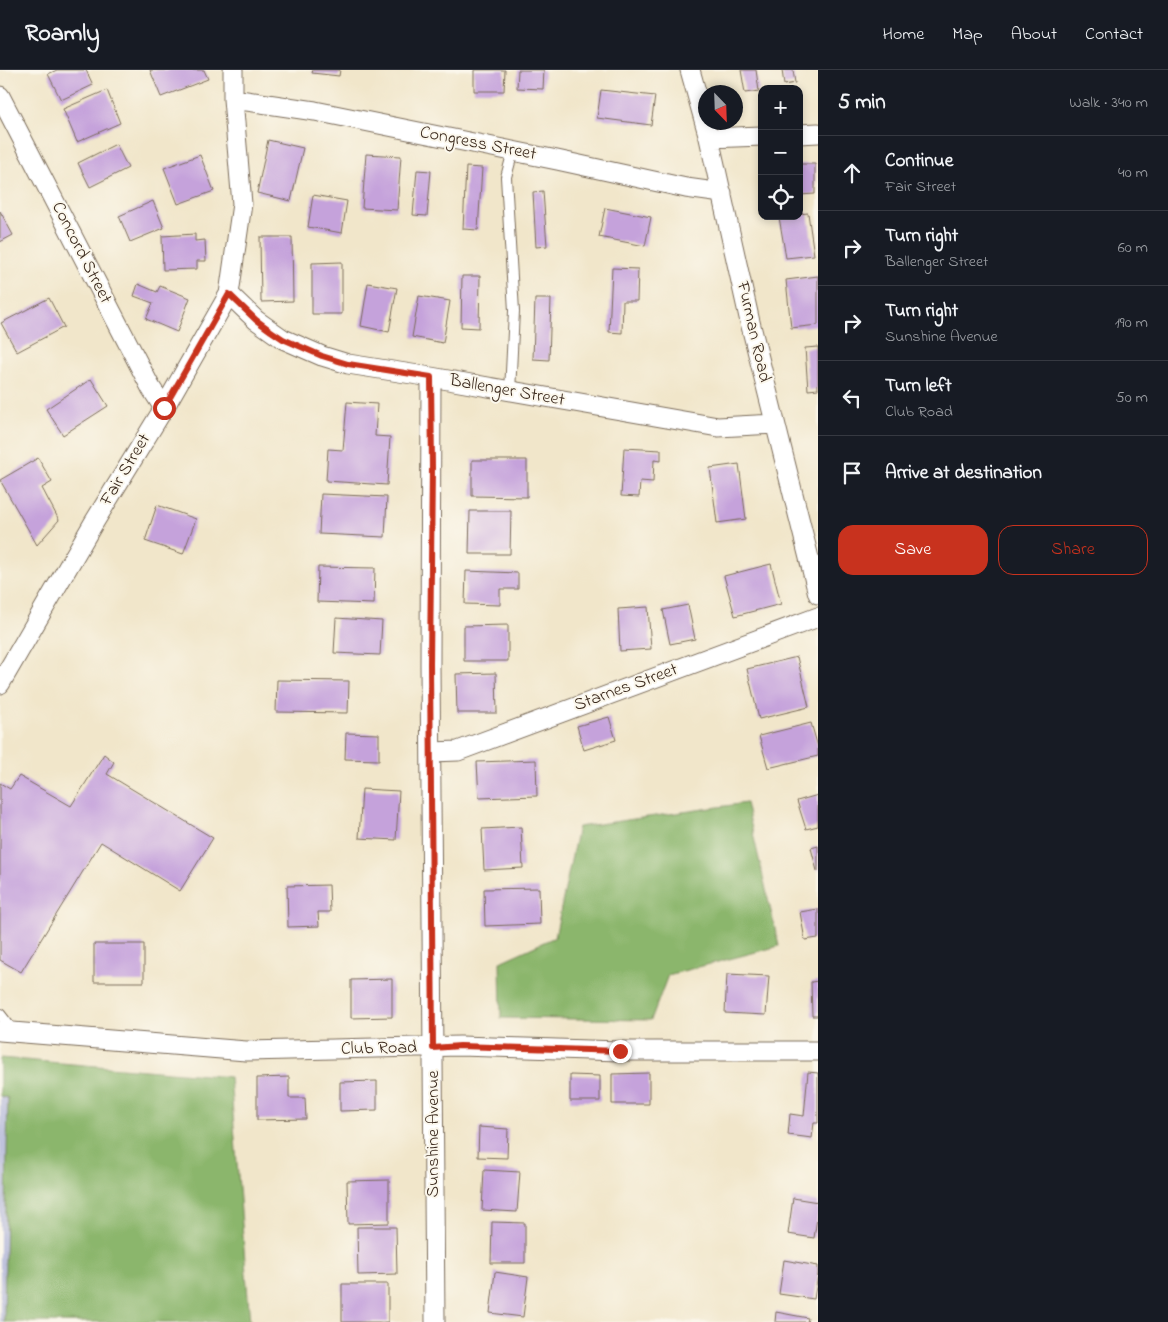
<!DOCTYPE html>
<meta charset="utf-8">
<style>
body{margin:0;font-family:"Indie Flower",sans-serif;background:#242831;color:#f1f3f6}
.controls{position:absolute;right:15px;top:15px;display:grid;overflow:hidden;border-radius:10px;box-shadow:0 2px 8px #0003}
.controls button{width:45px;height:45px;display:grid;place-items:center;padding:0;border:0;border-bottom:1px solid #363941;background:#171b24;color:#f1f3f6;font:25px sans-serif}
.compass{position:absolute;left:698px;top:15px;width:45px;height:45px;border-radius:50%;background:#171b24;box-shadow:0 2px 8px #0003;rotate:157deg}
.stop{position:absolute;width:15px;height:15px;margin:-11px;border:4px solid #c8321e;border-radius:50%;background:#fff}
.stop.end{background:#c8321e;border-color:#fff;box-shadow:0 1px 5px #0008}
.list{margin:0;padding:0;list-style:none}
h2{display:flex;justify-content:space-between;align-items:center;height:65px;margin:0;padding:0 20px;font-size:21px}
h2 small{font-size:16px;font-weight:400;color:#9ea1a6}
.list li{display:grid;grid-template-columns:32px 1fr auto;gap:15px;align-items:center;box-sizing:border-box;height:75px;padding:0 20px;border-top:1px solid #363941}
.list b{display:block;font-size:19px;white-space:nowrap}
.list p{margin:0;font-size:16px;white-space:nowrap;color:#9ea1a6}
.list em{font-size:16px;font-style:normal;color:#9ea1a6}
.actions{display:flex;gap:10px;padding:15px 20px}
.actions a{flex:1;padding:11px 0;border:1px solid #c8321e;border-radius:15px;text-align:center;font-size:18px;color:#c8321e}
.actions .main{background:#c8321e;color:#fff}
.icon{flex:none;width:28px;height:28px;fill:none;stroke:currentColor;stroke-width:2;stroke-linecap:round;stroke-linejoin:round}
.map{position:relative;flex:none;width:818px;height:1252px;overflow:hidden}
header{display:flex;align-items:center;gap:30px;box-sizing:border-box;height:70px;padding:0 25px;background:#171b24;border-bottom:1px solid #363941}
header strong{font-size:24px}
nav{display:flex;gap:28px;margin-inline-start:auto;font-size:18px}
main{display:flex}
aside{flex:1;background:#171b24}
.map>svg:first-child{display:block}
.industrial{fill:#bfc2dd}
.forest{fill:#8bb66c;stroke:#637045}
.building{fill:#c5a2db}
.lines{fill:none;stroke-linecap:round;stroke-linejoin:round}
.service-casing{stroke:#7b6c5a;stroke-width:12}
.minor-casing{stroke:#7b6c5a;stroke-width:21}
.service{stroke:#fff;stroke-width:10}
.minor{stroke:#fff;stroke-width:19}
.route{stroke:#c8321e;stroke-width:6}
.labels{text-anchor:middle;dominant-baseline:central;stroke-width:4;stroke-linejoin:round;paint-order:stroke}
.street-label{font-size:18px;fill:#3b2a1e;stroke:#fbf7ec}
</style>
<header>
<strong>Roamly</strong>
<nav><a>Home</a><a>Map</a><a>About</a><a>Contact</a></nav>
</header>
<main>
<div class="map">
<svg width="818" height="1252" viewBox="0 0 818 1252">
<rect width="100%" height="100%" fill="#fbf7ec"/>
<filter id="ink" filterUnits="userSpaceOnUse"><feTurbulence type="fractalNoise" baseFrequency=".02" numOctaves="2"/><feDisplacementMap in="SourceGraphic" scale="10" xChannelSelector="R" yChannelSelector="G"/><feConvolveMatrix kernelMatrix="1 2 1 2 8 2 1 2 1" color-interpolation-filters="sRGB"/></filter>
<filter id="wash" filterUnits="userSpaceOnUse"><feTurbulence type="fractalNoise" baseFrequency=".0096" numOctaves="4" result="noise"/><feDisplacementMap in="SourceGraphic" scale="20" xChannelSelector="R" yChannelSelector="G"/><feGaussianBlur stdDeviation="1.12" result="paint"/><feColorMatrix in="noise" values="0 0 0 0 0 0 0 0 0 0 0 0 0 0 0 0 0 1.4 0 .05"/><feComposite in="paint" operator="in"/></filter>
<g filter="url(#wash)">
<rect width="100%" height="100%" fill="#f1e6ca"/>
<path class="industrial" d="M0,1026L8,1028L4,1252H0Z"/>
<path class="forest" d="M746,733L779,876L668,905L651,950L501,948L500,892L555,867L578,757Z
M0,988L230,1007L250,1252H4L8,1028L0,1026Z"/>
<g id="blocks">
<path class="building" d="M57,0H86L93,15L61,30L48,4Z
M150,0H204L208,9L161,27Z
M313,0H340L339,6L312,3Z
M474,0H505L504,21H474Z
M518,0H544L543,19L517,18Z
M741,0H756L759,21L745,23Z
M782,0H793L795,13L784,15Z
M107,20L120,53L77,72L63,39Z
M601,20L655,26L651,55L597,48Z
M268,70L303,78L291,131L257,123Z
M116,74L128,98L90,117L78,93Z
M366,84L401,86L397,140L362,138Z
M200,85L214,121L178,134L164,98Z
M799,94H815V124L799,125Z
M466,97L482,98L478,160L463,159Z
M417,100L431,101L427,146L413,145Z
M543,121L547,176L536,177L533,122Z
M313,125L347,131L342,163L308,157Z
M153,131L164,158L130,172L119,146Z
M605,138L651,147L645,176L599,167Z
M0,141L13,165L0,172Z
M808,143L814,185L786,188L779,147L799,146V144Z
M195,164V171L205,170L206,191H197V199L163,200L162,166Z
M260,167H292L293,231L261,232Z
M342,192V244H312V193Z
M612,198L638,199L637,231H623L622,263L609,262Z
M462,206H480L479,258L461,257Z
M818,206V255L791,258L786,210Z
M368,213L397,218L389,262L361,256Z
M138,214L157,222L160,216L190,228L177,262L146,249L153,233L134,226Z
M419,226L450,231L443,273L412,267Z
M49,228L64,257L17,282L1,253Z
M535,229H551L549,290L533,289Z
M818,277V319L808,320L805,278Z
M91,309L108,336L63,365L46,339Z
M347,332L377,334L375,366L390,367L387,415L326,411L328,379L343,380Z
M624,378L661,380V391L654,390L653,412L640,411L639,427L621,426Z
M38,388L52,412L42,418L59,450L37,475L0,410Z
M472,390H527V427L472,426Z
M739,394L746,449L717,453L710,398Z
M321,424L387,427L385,467L319,464Z
M157,435L196,449L183,484L145,471Z
M470,441H511L510,484H469Z
M771,494L781,534L735,546L724,506Z
M318,497L375,498L374,534L317,532Z
M466,501L518,503V519H500V535L465,534Z
M688,535L695,569L670,574L663,540Z
M648,537L651,579L620,581L618,539Z
M336,548L382,551L380,585L334,583Z
M508,555V591H464V556Z
M797,587L809,637L759,649L747,599Z
M496,603L497,643H457L456,604Z
M277,610L349,611L348,643L276,642Z
M609,647L616,670L584,680L577,656Z
M811,653L818,677V686L768,698L759,666Z
M346,663L379,664V690L345,689Z
M104,684L114,692L107,704L213,768L180,821L101,772L21,902L0,890V713L10,719L19,706L71,736Z
M536,690L537,726L479,728L477,692Z
M362,719L399,721L396,770L359,768Z
M818,725V756L806,759L797,731Z
M521,757L523,798L484,800L482,759Z
M818,776V801H817L811,778Z
M329,815L330,842H318L319,856L288,857L287,816Z
M539,818L540,854L485,856L484,819Z
M818,839V868L805,870L800,842Z
M94,874H144V912H94Z
M727,904L769,906L766,945L725,943Z
M392,909V947L351,948V910Z
M818,911V946H812L811,912Z
M808,1002L818,1003V1053H814L812,1068L788,1065L790,1044L804,1046Z
M649,1003V1034H612V1004Z
M570,1005L600,1006V1031H570Z
M289,1007V1028H305L306,1049L257,1050V1008Z
M377,1011V1040L340,1041V1012Z
M479,1057L508,1059L507,1088L478,1087Z
M484,1100L520,1102L517,1142L482,1140Z
M389,1110V1153L348,1154L347,1111Z
M793,1128L818,1132V1142L814,1168L788,1164Z
M492,1152L525,1153V1193H491Z
M357,1157H396L397,1204L358,1205Z
M784,1190L818,1196V1204L814,1229L779,1224Z
M495,1202L528,1207L523,1247L490,1243Z
M342,1214H388V1252H342Z
M776,1242L808,1248L807,1252H775Z"/>
</g>
</g>
<g filter="url(#ink)">
<use href="#blocks" fill-opacity="0" stroke="#7b6c5a" stroke-width="1"/>
<g class="lines">
<g class="service-casing">
<path id="service" d="M510,322L514,241L506,107L513,81
M0,944L14,962"/>
</g>
<g class="minor-casing">
<path id="minor" d="M690,0L709,68L750,252L818,524
M0,26L151,318L164,338
M233,29L315,41L557,90L686,118L722,123
M799,64L818,63
M709,68L762,66
M229,224L256,250L283,269L322,286L348,294L431,307L718,357L775,354
M431,307L430,594L435,1252
M0,614L93,454L164,338L229,224L242,134L233,29V0
M432,682L458,681L818,547
M0,961L246,981L460,976L620,981H818"/>
</g>
<use href="#service" class="service"/>
<use href="#minor" class="minor"/>
</g>
</g>
<g class="lines" filter="url(#ink)">
<path class="route" d="M164,338L229,224L256,250L271,261L283,269L322,286L348,294L431,307L432,398L430,594L433,978L460,976L620,981"/>
</g>
<g class="labels">
<g class="street-label">
<text transform="translate(478 74) rotate(11)">Congress Street</text>
<text transform="translate(81 183) rotate(63)">Concord Street</text>
<text transform="translate(753 262) rotate(77)">Furman Road</text>
<text transform="translate(507 321) rotate(10)">Ballenger Street</text>
<text transform="translate(126 400) rotate(-59)">Fair Street</text>
<text transform="translate(626 618) rotate(-20)">Starnes Street</text>
<text transform="translate(379 979) rotate(-1)">Club Road</text>
<text transform="translate(434 1064) rotate(-90)">Sunshine Avenue</text>
</g>
</g>
</svg>
<div class="controls">
<button>+</button>
<button>−</button>
<button><svg class="icon" aria-label="locate" viewBox="0 0 24 24"><circle cx="12" cy="12" r="6"/><path d="M12 2v4M12 18v4M2 12h4M18 12h4"/></svg></button>
</div>
<svg class="compass" viewBox="-18 -18 36 36"><path d="M0-13l5 13h-10z" fill="#e53935"/><path d="M0 13l5-13h-10z" fill="#9ea1a6"/></svg>
<div class="stop" style="left:164px;top:338px"></div>
<div class="stop end" style="left:620px;top:981px"></div>
</div>
<aside>
<h2>5 min<small>Walk · 340 m</small></h2>
<ul class="list">
<li><svg class="icon" aria-label="ahead" viewBox="0 0 24 24"><path d="M12 20V5M6 11l6-6 6 6"/></svg><div><b>Continue</b><p>Fair Street</p></div><em>40 m</em></li>
<li><svg class="icon" aria-label="right" viewBox="0 0 24 24"><path d="M7 20v-9h11M14 6l5 5-5 5"/></svg><div><b>Turn right</b><p>Ballenger Street</p></div><em>60 m</em></li>
<li><svg class="icon" aria-label="right" viewBox="0 0 24 24"><path d="M7 20v-9h11M14 6l5 5-5 5"/></svg><div><b>Turn right</b><p>Sunshine Avenue</p></div><em>190 m</em></li>
<li><svg class="icon" aria-label="left" viewBox="0 0 24 24"><path d="M17 20v-9H6M10 6l-5 5 5 5"/></svg><div><b>Turn left</b><p>Club Road</p></div><em>50 m</em></li>
<li><svg class="icon" aria-label="arrive" viewBox="0 0 24 24"><path d="M6 21V4h12l-3 4 3 4H6"/></svg><div><b>Arrive at destination</b></div></li>
</ul>
<div class="actions"><a class="main">Save</a><a>Share</a></div>
</aside>
</main>
